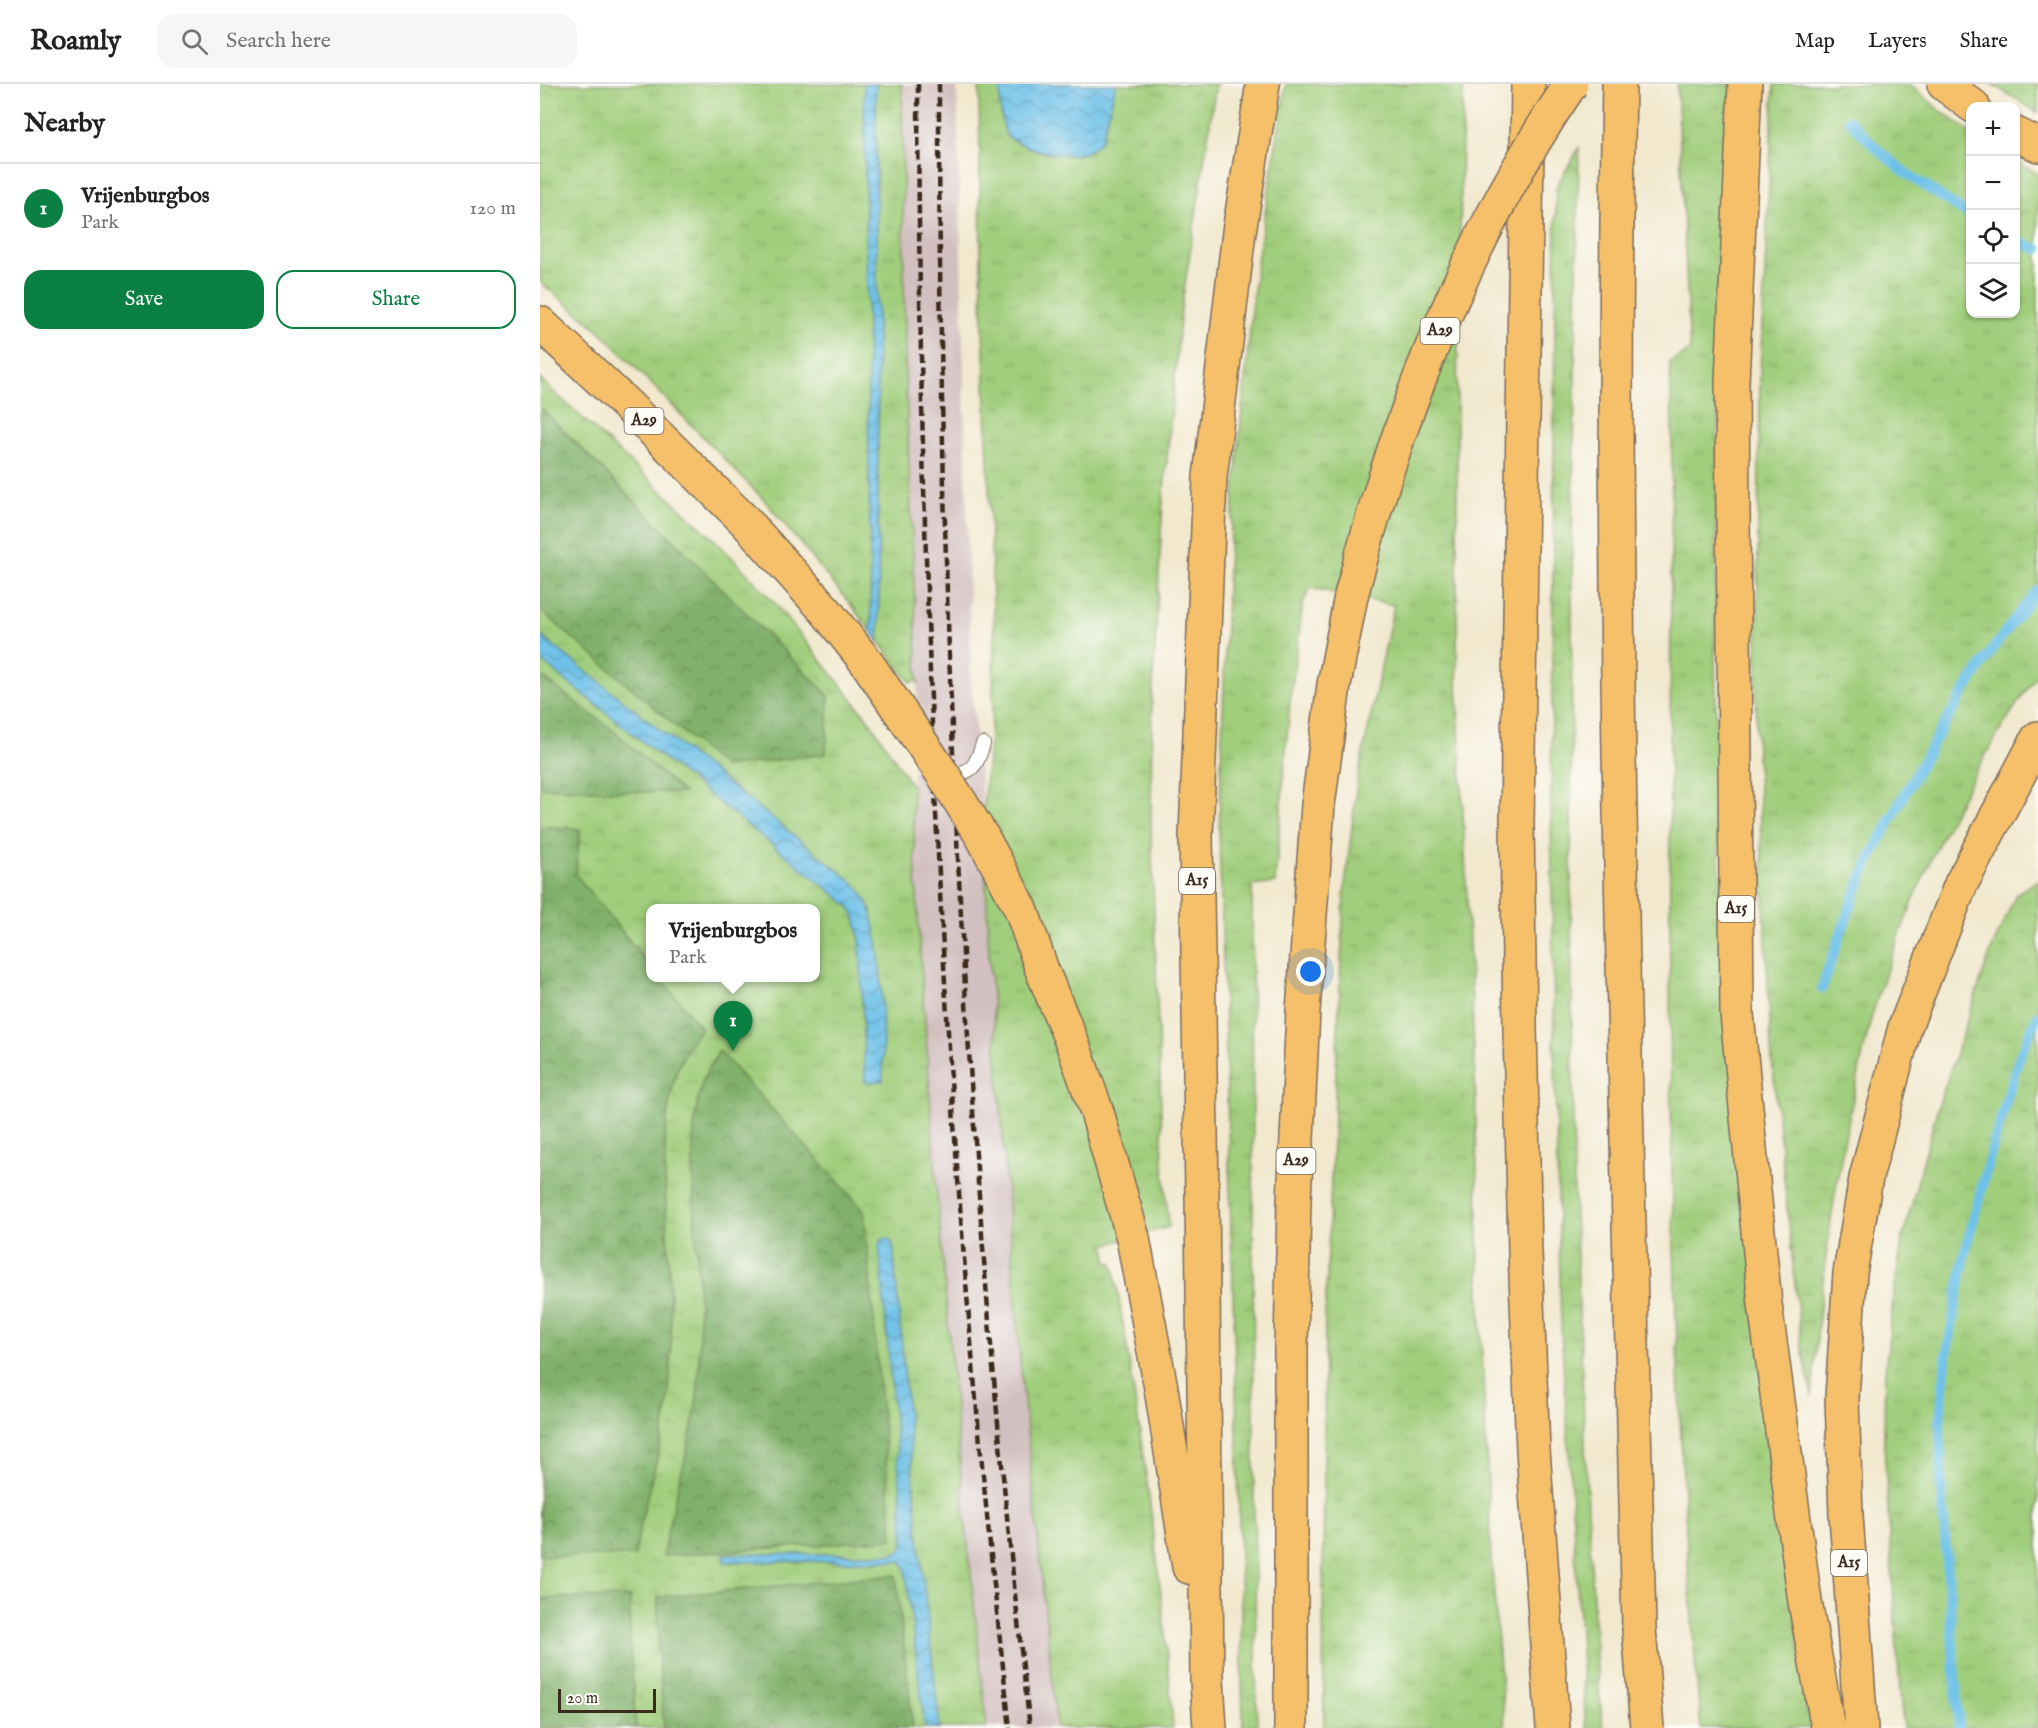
<!DOCTYPE html>
<meta charset="utf-8">
<style>
body{margin:0;font-family:"IM FELL English",serif;background:#f6f6f6;color:#222}
.controls{position:absolute;right:18px;top:18px;display:grid;overflow:hidden;border-radius:12px;box-shadow:0 2px 4px #0004}
.controls button{width:54px;height:54px;display:grid;place-items:center;padding:0;border:0;border-bottom:2px solid #e0e0e0;background:#fff;color:#222;font:30px sans-serif}
.scale{position:absolute;left:18px;bottom:15px;width:98px;box-sizing:border-box;padding-left:6px;border:3px solid #3b2a1e;border-top:0;font-size:16px;line-height:21px;white-space:nowrap;color:#3b2a1e;-webkit-text-stroke:4px #fdfcf7;paint-order:stroke}
.you{position:absolute;left:771px;top:888px;width:21px;height:21px;margin:-15px;border:4px solid #fff;border-radius:50%;background:#1a73e8;box-shadow:0 0 0 9px #1a73e833}
.badge{display:grid;place-items:center;width:39px;height:39px;border-radius:50%;background:#0b8043;color:#fff;font-size:20px;font-weight:700}
.pin{position:absolute;translate:-50% -50px;filter:drop-shadow(0 2px 3px #0008)}
.pin::after{content:'';position:absolute;top:32px;width:21px;height:18px;background:inherit;clip-path:polygon(0 0,100% 0,50% 100%)}
.popup{position:absolute;left:106px;top:820px;width:174px;height:78px;box-sizing:border-box;display:grid;place-content:center;border-radius:12px;background:#fff;filter:drop-shadow(0 2px 4px #0005);font-size:20px;white-space:nowrap;color:#767676}
.popup b{font-size:22px;color:#222}
.popup::after{content:'';position:absolute;left:50%;top:100%;margin-left:-12px;border:12px solid transparent;border-top-color:#fff}
.list{margin:0;padding:0;list-style:none}
h2{display:flex;justify-content:space-between;align-items:center;height:78px;margin:0;padding:0 24px;font-size:26px}
h2 small{font-size:20px;font-weight:400;color:#767676}
.list li{display:grid;grid-template-columns:39px 1fr auto;gap:18px;align-items:center;box-sizing:border-box;height:90px;padding:0 24px;border-top:2px solid #e0e0e0}
.list b{display:block;font-size:22px;white-space:nowrap}
.list p{margin:0;font-size:20px;white-space:nowrap;color:#767676}
.list em{font-size:20px;font-style:normal;color:#767676}
.actions{display:flex;gap:12px;padding:18px 24px}
.actions a{flex:1;padding:14px 0;border:2px solid #0b8043;border-radius:18px;text-align:center;font-size:21px;color:#0b8043}
.actions .main{background:#0b8043;color:#fff}
.icon{flex:none;width:33px;height:33px;fill:none;stroke:currentColor;stroke-width:2;stroke-linecap:round;stroke-linejoin:round}
.map{position:relative;flex:none;width:1498px;height:1644px;overflow:hidden}
header{display:flex;align-items:center;gap:36px;box-sizing:border-box;height:84px;padding:0 30px;background:#fff;border-bottom:2px solid #e0e0e0}
header strong{font-size:28px}
nav{display:flex;gap:33px;margin-inline-start:auto;font-size:21px}
.search{width:420px;height:54px;background:#f6f6f6;display:flex;align-items:center;gap:15px;box-sizing:border-box;padding:0 21px;border-radius:18px;color:#767676;font-size:22px}
main{display:flex}
aside{flex:1;background:#fff}
.map>svg:first-child{display:block}
.railway{fill:#d2bfc0}
.grass{fill:url(#grass-tufts);stroke:#6e7c4c;stroke-width:1.5;fill-rule:evenodd}
.forest{fill:url(#forest-crowns);stroke:#5e6e44;stroke-width:1.5}
.water{fill:url(#water-waves);stroke:#547684;stroke-width:1.5}
.lines{fill:none;stroke-linecap:round;stroke-linejoin:round}
.stream{stroke:#6dc1e9;stroke-width:10}
.lane-casing{stroke:#7b6c5c;stroke-width:16}
.highway-casing{stroke:#7b6c5c;stroke-width:36}
.lane{stroke:#fff;stroke-width:14}
.highway{stroke:#f6c06b;stroke-width:33}
.rail{stroke:#3b2a1e;stroke-width:4.5;stroke-dasharray:9 4.5;stroke-linecap:butt}
.highway-bridge-casing{stroke:#7b6c5c;stroke-width:36;stroke-linecap:butt}
.highway-bridge{stroke:#f6c06b;stroke-width:33}
.labels{text-anchor:middle;dominant-baseline:central;stroke-width:4.5;stroke-linejoin:round;paint-order:stroke}
.shield{fill:#fdfcf7;stroke:#75695f;stroke-width:1.5}
.shield-label{font-size:16px;font-weight:bold;fill:#3b2a1e}
</style>
<header>
<strong>Roamly</strong>
<div class="search"><svg class="icon" aria-label="search" viewBox="0 0 24 24"><circle cx="10" cy="10" r="6"/><path d="M15 15l6 6"/></svg>Search here</div>
<nav><a>Map</a><a>Layers</a><a>Share</a></nav>
</header>
<main>
<aside>
<h2>Nearby<small></small></h2>
<ul class="list">
<li><span class="badge">1</span><div><b>Vrijenburgbos</b><p>Park</p></div><em>120 m</em></li>
</ul>
<div class="actions"><a class="main">Save</a><a>Share</a></div>
</aside>
<div class="map">
<svg width="1498" height="1644" viewBox="0 0 1498 1644">
<defs>
<pattern id="grass-tufts" width="24" height="20" patternUnits="userSpaceOnUse" patternTransform="scale(1.5)"><rect width="24" height="20" fill="#a0ce7b"/><path d="M3 7l-1-3M5 7V3M7 7l1-3M15 17l-1-3M17 17v-4M19 17l1-3" fill="none" stroke="#8bb16a"/></pattern>
<pattern id="forest-crowns" width="20" height="18" patternUnits="userSpaceOnUse" patternTransform="scale(1.5)"><rect width="20" height="18" fill="#80b16b"/><path d="M2 6a3 3 0 1 1 6 0M12 15a3 3 0 1 1 6 0" fill="none" stroke="#6a9057"/></pattern>
<pattern id="water-waves" width="16" height="10" patternUnits="userSpaceOnUse" patternTransform="scale(1.5)"><rect width="16" height="10" fill="#6dc1e9"/><path d="M0 5q4-4 8 0t8 0" fill="none" stroke="#5b9dbc"/></pattern>
</defs>
<rect width="100%" height="100%" fill="#fdfcf7"/>
<filter id="ink" filterUnits="userSpaceOnUse"><feTurbulence type="fractalNoise" baseFrequency=".0167" numOctaves="2"/><feDisplacementMap in="SourceGraphic" scale="12" xChannelSelector="R" yChannelSelector="G"/><feConvolveMatrix kernelMatrix="1 2 1 2 8 2 1 2 1" color-interpolation-filters="sRGB"/></filter>
<filter id="wash" filterUnits="userSpaceOnUse"><feTurbulence type="fractalNoise" baseFrequency=".008" numOctaves="4" result="noise"/><feDisplacementMap in="SourceGraphic" scale="24" xChannelSelector="R" yChannelSelector="G"/><feGaussianBlur stdDeviation="1.35" result="paint"/><feColorMatrix in="noise" values="0 0 0 0 0 0 0 0 0 0 0 0 0 0 0 0 0 1.4 0 .05"/><feComposite in="paint" operator="in"/></filter>
<g filter="url(#wash)">
<rect width="100%" height="100%" fill="#f1e8ce"/>
<path class="railway" d="M362,0H417L431,597L443,725L449,871L480,1276L517,1644H447L424,1425L396,1099L378,835L372,702L378,599L365,281Z"/>
<path class="grass" d="M0,0H362L365,281L378,599L376,596L371,599L307,516L226,418L60,247L0,198Z
M439,0H460C459,19 460,35 467,53L487,63L509,70H532L551,66L562,54L576,0H676L641,226L623,417L612,616L611,745L623,1079L629,1143L565,1161L568,1179H573C599,1333 622,1487 633,1644H517L480,1276L449,871L443,725L453,622L454,542L441,187Z
M746,0H923L917,306V600L935,987L939,1199L951,1472L965,1644H784L783,1519L785,1233L804,812L817,698L854,521L770,504L763,519L750,617L735,799L712,802L714,1411L717,1644H703L698,1374L679,745L688,481L701,337L716,184Z
M1137,0H1193L1178,334L1175,566L1179,779L1245,1465L1271,1644H1161C1121,1210 1130,774 1132,339L1130,278L1150,267Z
M1234,0H1370L1397,24L1430,48V230H1476V77L1498,90V590C1475,620 1456,653 1437,686C1395,759 1362,838 1336,918C1328,943 1323,968 1318,993C1293,1098 1280,1205 1272,1312L1261,1259L1231,966L1216,645L1220,288Z
M1452,0H1498V29Z
M1039,64L1032,471L1031,817L1034,1104L1047,1406L1057,1586L1063,1644H1046L1045,1630L1021,1242L1014,947L1011,725L1016,103Z
M0,295L180,461L234,518L329,636L372,702L378,835L396,1099L424,1425L447,1644H0ZM110,824H276V894H110Z
M1498,796V1644H1363L1357,1566L1344,1360L1345,1289L1355,1200L1363,1153L1397,1026L1450,869L1476,810Z"/>
<path class="forest" d="M0,323L289,612L286,670L184,683L0,526Z
M0,591L71,645L144,709L70,707L0,703Z
M0,742L40,745L36,791L110,882V894H120L161,944C154,955 144,967 140,979C120,1029 125,1094 127,1147C130,1200 133,1254 129,1307C125,1363 102,1416 95,1472H0Z
M179,967L324,1126L353,1455L123,1472C131,1418 151,1366 157,1312C161,1266 159,1218 157,1171C154,1119 146,1039 165,991C169,982 175,975 179,967Z
M356,1491L373,1644H124L118,1564V1513Z
M90,1513V1564L96,1644H0V1514Z"/>
<path class="water" d="M324,0H336L339,558L331,547Z
M460,0H576L562,54C544,85 492,67 467,53C460,35 459,19 460,0Z
M0,551L314,799C321,807 328,816 331,827C345,878 342,944 343,997L325,998L320,857L315,833L309,822L0,576Z
M348,1154L353,1160L378,1447L400,1644H385L365,1482L360,1477L184,1478V1470H353C366,1466 364,1459 364,1447L339,1161L343,1155Z"/>
<g class="lines">
<path class="stream" d="M1309,36L1338,66L1367,90L1430,132
M1476,157L1498,165
M1282,904C1296,863 1309,823 1326,784C1341,752 1358,722 1375,691C1411,627 1450,563 1498,506
M1419,1644L1401,1396L1400,1336L1406,1275L1426,1164L1451,1068L1479,974L1498,931"/>
</g>
</g>
<g filter="url(#ink)">
<g class="lines">
<g class="lane-casing">
<path id="lane" d="M405,691C431,690 435,685 443,660"/>
</g>
<g class="highway-casing">
<path id="highway" d="M988,0L977,739L980,943L985,1168L993,1366L1013,1644
M1079,0C1069,515 1087,1029 1099,1544L1107,1644
M1205,0L1192,299L1197,930L1225,1220L1265,1518L1288,1644
M1404,0L1433,22
M1476,50L1498,61
M0,239L85,319L205,437
M593,1154L621,1304L649,1483
M670,1644L667,1597L662,1109L656,752L670,393L699,148L723,0
M751,1644V1265L754,1117L763,927L778,721L794,601L811,512
M1321,1644L1306,1431L1302,1314L1310,1189L1326,1094L1365,943L1421,800L1498,654"/>
</g>
<use href="#lane" class="lane"/>
<use href="#highway" class="highway"/>
<path class="rail" d="M378,0C380,549 406,1098 470,1644
M399,0C399,547 426,1100 490,1644"/>
<g class="highway-bridge-casing">
<path id="highway-bridge" d="M205,437L285,526L327,579L404,692L443,754L481,825L502,886L533,961L557,1028L593,1154
M811,512C857,332 926,154 1031,0"/>
</g>
<use href="#highway-bridge" class="highway-bridge"/>
</g>
</g>
<g class="labels">
<g class="shield">
<rect x="880.5" y="234" width="39" height="26" rx="4.5"/>
<rect x="84.5" y="324" width="39" height="26" rx="4.5"/>
<rect x="639" y="784" width="36" height="26" rx="4.5"/>
<rect x="1178" y="812" width="36" height="26" rx="4.5"/>
<rect x="736.5" y="1064" width="39" height="26" rx="4.5"/>
<rect x="1291" y="1466" width="36" height="26" rx="4.5"/>
</g>
<g class="shield-label">
<text x="900" y="247">A29</text>
<text x="104" y="337">A29</text>
<text x="657" y="797">A15</text>
<text x="1196" y="825">A15</text>
<text x="756" y="1077">A29</text>
<text x="1309" y="1479">A15</text>
</g>
</g>
</svg>
<div class="controls">
<button>+</button>
<button>−</button>
<button><svg class="icon" aria-label="locate" viewBox="0 0 24 24"><circle cx="12" cy="12" r="6"/><path d="M12 2v4M12 18v4M2 12h4M18 12h4"/></svg></button>
<button><svg class="icon" aria-label="layers" viewBox="0 0 24 24"><path d="M12 4l9 5-9 5-9-5zM3 14l9 5 9-5"/></svg></button>
</div>
<div class="scale">20 m</div>
<div class="you"></div>
<div class="pin badge" style="left:193px;top:967px">1</div>
<div class="popup"><b>Vrijenburgbos</b>Park</div>
</div>
</main>
